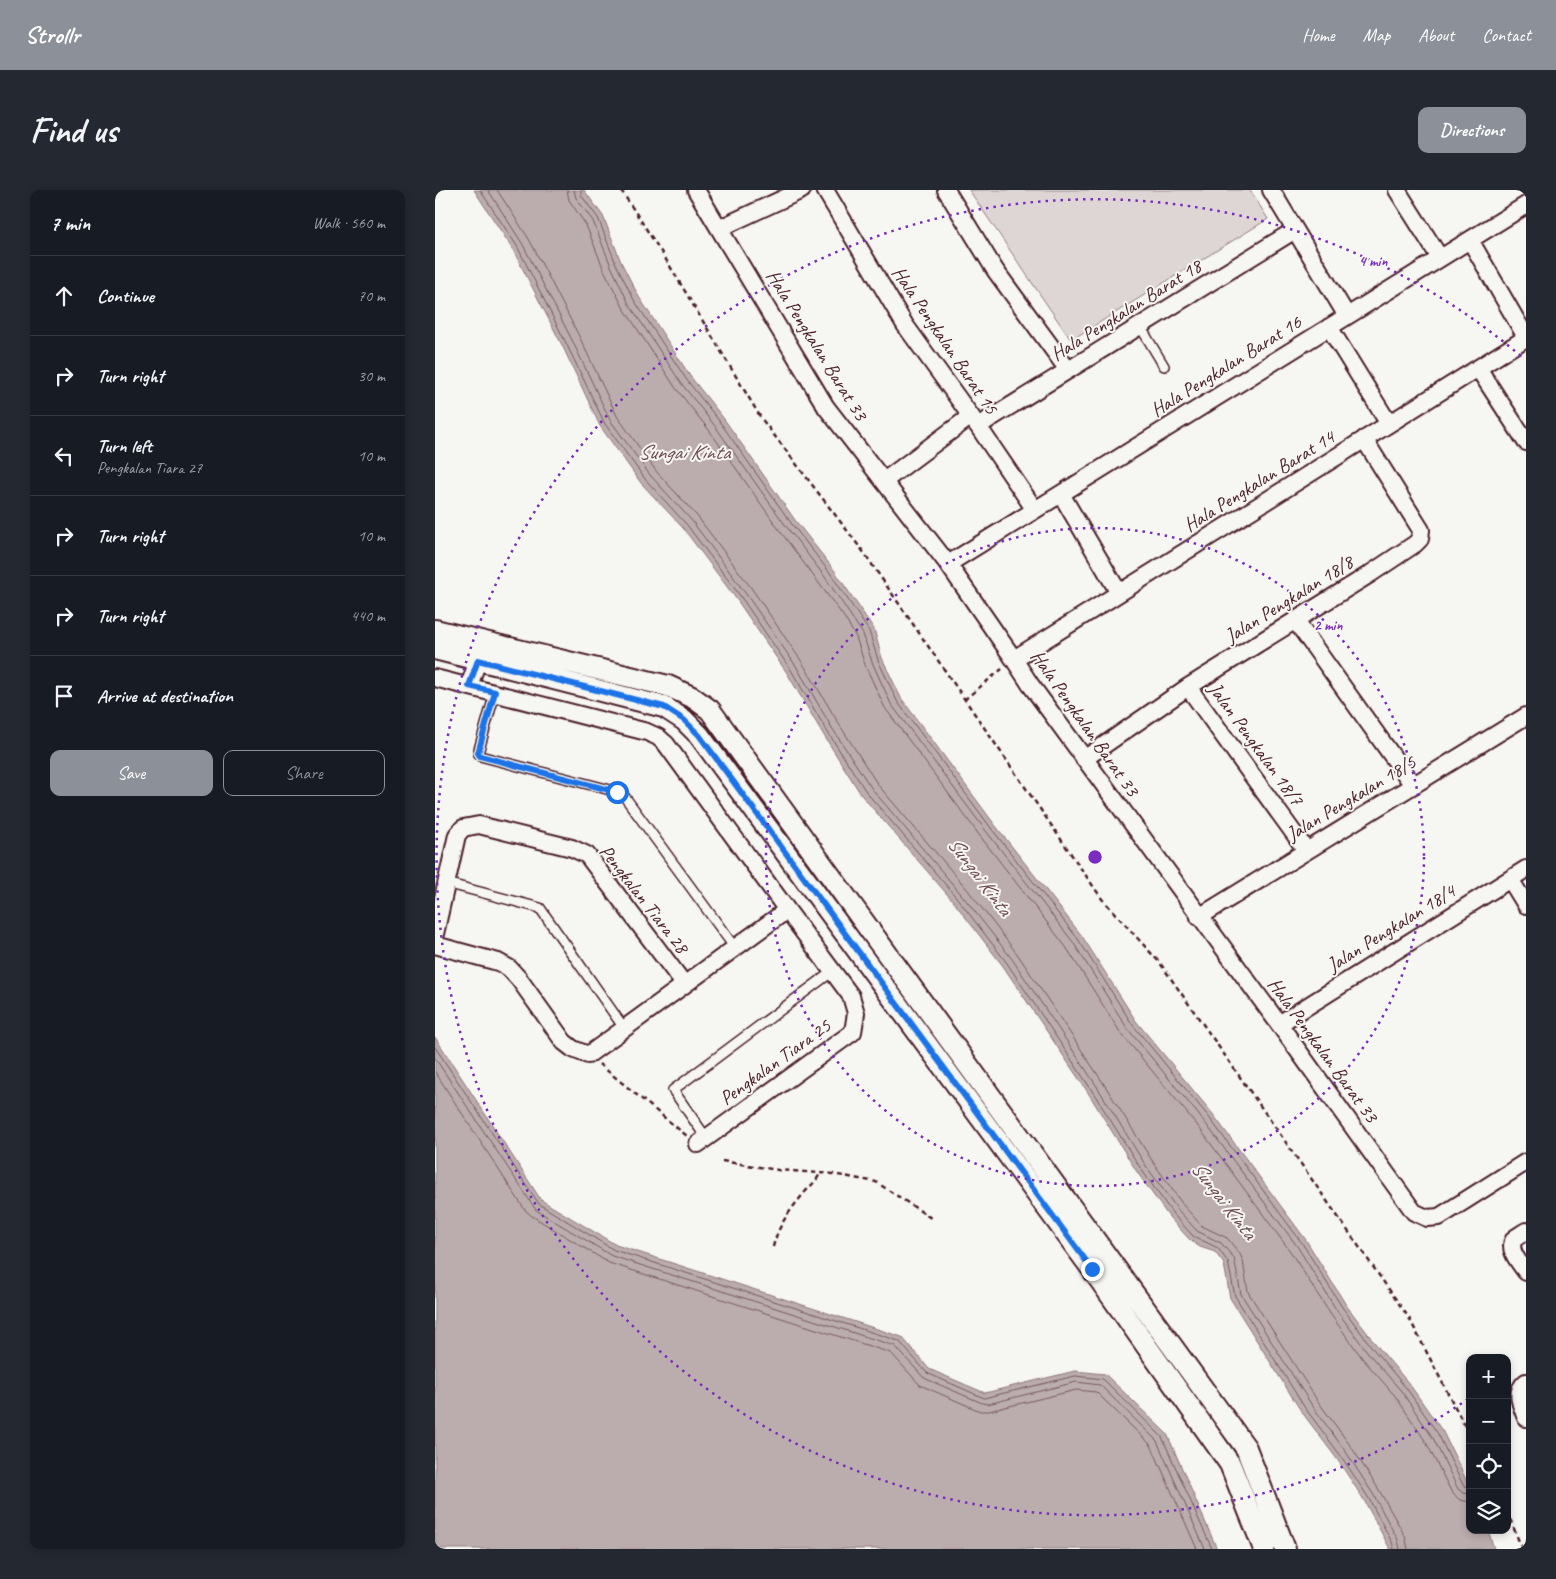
<!DOCTYPE html>
<meta charset="utf-8">
<style>
body{margin:0;font-family:Caveat,sans-serif;background:#242831;color:#f1f3f6}
.controls{position:absolute;right:15px;bottom:15px;display:grid;overflow:hidden;border-radius:10px;box-shadow:0 2px 8px #0003}
.controls button{width:45px;height:45px;display:grid;place-items:center;padding:0;border:0;border-bottom:1px solid #363941;background:#171b24;color:#f1f3f6;font:25px sans-serif}
.stop{position:absolute;width:15px;height:15px;margin:-11px;border:4px solid #1a73e8;border-radius:50%;background:#fff}
.stop.end{background:#1a73e8;border-color:#fff;box-shadow:0 1px 5px #0008}
.list{margin:0;padding:0;list-style:none}
h2{display:flex;justify-content:space-between;align-items:center;height:65px;margin:0;padding:0 20px;font-size:21px}
h2 small{font-size:16px;font-weight:400;color:#9ea1a6}
.list li{display:grid;grid-template-columns:32px 1fr auto;gap:15px;align-items:center;box-sizing:border-box;height:80px;padding:0 20px;border-top:1px solid #363941}
.list b{display:block;font-size:19px;white-space:nowrap}
.list p{margin:0;font-size:16px;white-space:nowrap;color:#9ea1a6}
.list em{font-size:16px;font-style:normal;color:#9ea1a6}
.actions{display:flex;gap:10px;padding:15px 20px}
.actions a{flex:1;padding:11px 0;border:1px solid #8c9099;border-radius:10px;text-align:center;font-size:18px;color:#8c9099}
.actions .main{background:#8c9099;color:#fff}
.icon{flex:none;width:28px;height:28px;fill:none;stroke:currentColor;stroke-width:2;stroke-linecap:round;stroke-linejoin:round}
.map{position:relative;flex:none;width:1091px;height:1359px;overflow:hidden;border-radius:10px}
header{display:flex;align-items:center;gap:30px;box-sizing:border-box;height:70px;padding:0 25px;background:#8c9099;color:#fff}
header strong{font-size:24px}
nav{display:flex;gap:28px;margin-inline-start:auto;font-size:18px}
.intro{display:flex;align-items:center;justify-content:space-between;box-sizing:border-box;height:120px;padding:0 30px}
h1{margin:0;font-size:35px}
.button{padding:12px 22px;border-radius:10px;background:#8c9099;color:#fff;font-size:18px;font-weight:700}
main{display:flex;gap:30px;padding:0 30px}
aside{flex:1;background:#171b24;border-radius:10px;box-shadow:0 2px 8px #0003}
.map>svg:first-child{display:block}
.green{fill:#ddd6d5;stroke:#947a80}
.water{fill:#bbadae;stroke:#8e747a}
.lines{fill:none;stroke-linecap:round;stroke-linejoin:round}
.shore{stroke:#77585f;stroke-width:1}
.service-casing{stroke:#4a1f2b;stroke-width:12}
.minor-casing{stroke:#4a1f2b;stroke-width:20}
.tertiary-casing{stroke:#4a1f2b;stroke-width:24}
.path{stroke:#4a1f2b;stroke-width:2.5;stroke-dasharray:5 4;stroke-linecap:butt}
.service{stroke:#f6f6f2;stroke-width:9}
.minor{stroke:#f6f6f2;stroke-width:16}
.tertiary{stroke:#f6f6f2;stroke-width:20}
.route{stroke:#1a73e8;stroke-width:6}
.ring{fill:none;stroke:#7b2cbf;stroke-width:2.5;stroke-dasharray:2.5 5}
.labels{text-anchor:middle;dominant-baseline:central;stroke-width:4;stroke-linejoin:round;paint-order:stroke}
.street-label{font-size:20px;fill:#4a1f2b;stroke:#f6f6f2}
.water-label{font-size:21px;font-style:italic;fill:#6c4a52;stroke:#f6f6f2}
.centre{fill:#7b2cbf;stroke:#f6f6f2;stroke-width:2.5}
.ring-label{font-size:15px;text-anchor:middle;font-weight:bold;fill:#7b2cbf;stroke:#f6f6f2;stroke-width:4;stroke-linejoin:round;paint-order:stroke}
</style>
<header>
<strong>Strollr</strong>
<nav><a>Home</a><a>Map</a><a>About</a><a>Contact</a></nav>
</header>
<div class="intro"><h1>Find us</h1><a class="button">Directions</a></div>
<main>
<aside>
<h2>7 min<small>Walk · 560 m</small></h2>
<ul class="list">
<li><svg class="icon" aria-label="ahead" viewBox="0 0 24 24"><path d="M12 20V5M6 11l6-6 6 6"/></svg><div><b>Continue</b></div><em>70 m</em></li>
<li><svg class="icon" aria-label="right" viewBox="0 0 24 24"><path d="M7 20v-9h11M14 6l5 5-5 5"/></svg><div><b>Turn right</b></div><em>30 m</em></li>
<li><svg class="icon" aria-label="left" viewBox="0 0 24 24"><path d="M17 20v-9H6M10 6l-5 5 5 5"/></svg><div><b>Turn left</b><p>Pengkalan Tiara 27</p></div><em>10 m</em></li>
<li><svg class="icon" aria-label="right" viewBox="0 0 24 24"><path d="M7 20v-9h11M14 6l5 5-5 5"/></svg><div><b>Turn right</b></div><em>10 m</em></li>
<li><svg class="icon" aria-label="right" viewBox="0 0 24 24"><path d="M7 20v-9h11M14 6l5 5-5 5"/></svg><div><b>Turn right</b></div><em>440 m</em></li>
<li><svg class="icon" aria-label="arrive" viewBox="0 0 24 24"><path d="M6 21V4h12l-3 4 3 4H6"/></svg><div><b>Arrive at destination</b></div></li>
</ul>
<div class="actions"><a class="main">Save</a><a>Share</a></div>
</aside>
<div class="map">
<svg width="1091" height="1359" viewBox="0 0 1091 1359">
<rect width="100%" height="100%" fill="#f6f6f2"/>
<filter id="ink" filterUnits="userSpaceOnUse"><feTurbulence type="fractalNoise" baseFrequency=".02" numOctaves="2"/><feDisplacementMap in="SourceGraphic" scale="10" xChannelSelector="R" yChannelSelector="G"/><feConvolveMatrix kernelMatrix="1 2 1 2 8 2 1 2 1" color-interpolation-filters="sRGB"/></filter>
<g filter="url(#ink)">
<path class="green" d="M534,0H815L833,29L636,150Z"/>
<path class="water" d="M39,0H149L168,26L186,72L204,107L255,186L289,229L360,330L399,380L439,439L447,468L466,508L560,635L647,746L701,831L777,923L871,1050L911,1115L943,1157L975,1195L1008,1242L1035,1298V1340H1053L1059,1359H955L929,1310L902,1269L866,1221L795,1108L789,1074L780,1062L765,1057L755,1050L734,1027L702,982L652,901L568,776L518,711L427,606L388,544L352,483L302,410L248,338L206,293L165,236L127,155L77,58Z
M0,847L106,1010L181,1055L467,1147L494,1179L550,1203L640,1181L670,1184L732,1244L782,1359H0Z"/>
<g class="lines">
<path class="shore" d="M45,0L82,56L131,153L170,234L210,289L252,335L306,407L356,480L392,541L432,603L522,708L572,773L656,899L706,979L738,1024L758,1046L783,1058L793,1072L800,1106L870,1218L906,1266L933,1307L957,1352L959,1359
M53,0L87,53L137,150L175,230L215,285L257,331L311,404L361,476L397,538L437,599L526,704L577,769L661,895L711,976L743,1020L762,1041L786,1053L799,1068L806,1104L876,1214L911,1262L938,1304L963,1350L965,1359
M62,0L94,49L144,146L182,226L221,281L262,326L317,399L367,472L404,534L443,595L532,699L583,765L667,891L718,972L748,1015L767,1036L792,1048L805,1064L808,1071L813,1102L882,1210L917,1258L944,1300L970,1346L973,1359
M132,0L134,10L151,35L169,80L188,117L240,197L274,240L345,341L409,427L421,447L430,475L450,518L545,646L631,757L685,842L762,935L855,1061L896,1125L928,1169L961,1207L991,1252L1017,1303L1025,1310L1035,1312
M139,0L141,8L158,31L176,76L194,114L246,193L280,236L351,336L390,387L428,444L437,472L456,514L551,641L638,752L692,838L768,930L862,1056L902,1121L934,1164L967,1202L998,1248L1023,1299L1028,1303L1035,1304
M146,0V5L163,28L181,74L199,110L251,189L285,232L356,333L395,383L434,441L443,470L462,511L556,638L643,749L697,834L773,926L867,1053L907,1117L939,1160L972,1199L1003,1244L1028,1295L1035,1298
M0,857L104,1014L179,1060L464,1151L492,1183L549,1208L640,1186L668,1189L727,1247L777,1359
M0,868L101,1020L177,1066L460,1156L489,1188L547,1213L553,1214L641,1192L665,1195L722,1251L770,1359
M0,882L90,1020L97,1026L174,1073L456,1163L485,1195L545,1221H554L641,1200L661,1202L716,1255L762,1359"/>
<g class="service-casing">
<path id="service" d="M705,136L729,176
M60,503L43,563L45,566L187,603L300,758
M11,693L105,718L189,838
M272,949L238,900L398,781"/>
</g>
<g class="minor-casing">
<path id="minor" d="M261,0L391,217L513,374L576,465L595,494L844,834L979,1022L992,1028L1004,1027L1091,972
M390,0L470,135L543,236L600,320
M511,0L560,80L633,180
M836,0L912,126
M962,0L1005,68
M285,38L367,0
M1035,50L1091,147
M894,137L954,234
M1043,178L1091,252
M543,236L860,40
M449,291L536,226
M626,304L684,403
M513,374L1091,15
M860,430L978,595
M579,469L1091,148
M0,488L212,542L223,547L231,554L352,720L153,865L138,859L129,852L84,789L74,778L63,772L0,755
M34,496L47,459
M753,497L871,660
M649,569L753,497L935,384L980,354L985,349L986,340L929,249
M1075,689L1091,715
M764,727L1091,526
M0,744L22,645L28,638L44,635L137,658L152,665L249,794
M844,834L1091,679
M263,954L418,842L421,823L416,806L352,720
M1091,1041C1088,1043 1083,1046 1080,1048C1071,1059 1085,1073 1091,1082
M1091,1192C1079,1202 1086,1215 1091,1228"/>
</g>
<g class="tertiary-casing">
<path id="tertiary" d="M0,440L233,496L257,507L275,520L811,1258L850,1359
M0,459L229,517L249,530L264,545L657,1079L795,1274L829,1359"/>
</g>
<path class="path" d="M186,0L230,68L326,228L427,360L667,709L725,773L974,1128L1035,1246
M529,510L567,479
M164,874L252,946
M287,971L343,980L398,984L441,992L499,1030
M338,1057C343,1035 356,1019 370,1002C376,995 382,991 385,983
M1072,1321L1087,1359"/>
<use href="#service" class="service"/>
<use href="#minor" class="minor"/>
<use href="#tertiary" class="tertiary"/>
</g>
</g>
<g class="lines" filter="url(#ink)">
<path class="route" d="M182,602L45,566L43,563L60,502L34,496L43,470L229,517L249,530L264,545L657,1079"/>
</g>
<g class="ring">
<circle cx="660" cy="667" r="329"/>
<path d="M1033 1209A658 658 0 1 1 1087 167"/>
</g>
<g class="labels">
<g class="street-label">
<text transform="translate(691 120) rotate(-32)">Hala Pengkalan Barat 18</text>
<text transform="translate(510 150) rotate(56)">Hala Pengkalan Barat 15</text>
<text transform="translate(382 155) rotate(58)">Hala Pengkalan Barat 33</text>
<text transform="translate(791 176) rotate(-32)">Hala Pengkalan Barat 16</text>
<text transform="translate(824 291) rotate(-32)">Hala Pengkalan Barat 14</text>
<text transform="translate(854 409) rotate(-32)">Jalan Pengkalan 18/8</text>
<text transform="translate(650 533) rotate(55)">Hala Pengkalan Barat 33</text>
<text transform="translate(821 554) rotate(54)">Jalan Pengkalan 18/7</text>
<text transform="translate(916 608) rotate(-31)">Jalan Pengkalan 18/5</text>
<text transform="translate(209 709) rotate(52)">Pengkalan Tiara 28</text>
<text transform="translate(956 738) rotate(-32)">Jalan Pengkalan 18/4</text>
<text transform="translate(888 860) rotate(54)">Hala Pengkalan Barat 33</text>
<text transform="translate(340 872) rotate(-36)">Pengkalan Tiara 25</text>
</g>
<g class="water-label">
<text x="249" y="262">Sungai Kinta</text>
<text transform="translate(545 686) rotate(53)">Sungai Kinta</text>
<text transform="translate(789 1010) rotate(52)">Sungai Kinta</text>
</g>
</g>
<circle cx="660" cy="667" r="8" class="centre"/>
<g class="ring-label">
<text x="938" y="76">4 min</text>
<text x="893" y="440">2 min</text>
</g>
</svg>
<div class="controls">
<button>+</button>
<button>−</button>
<button><svg class="icon" aria-label="locate" viewBox="0 0 24 24"><circle cx="12" cy="12" r="6"/><path d="M12 2v4M12 18v4M2 12h4M18 12h4"/></svg></button>
<button><svg class="icon" aria-label="layers" viewBox="0 0 24 24"><path d="M12 4l9 5-9 5-9-5zM3 14l9 5 9-5"/></svg></button>
</div>
<div class="stop" style="left:182px;top:602px"></div>
<div class="stop end" style="left:657px;top:1079px"></div>
</div>
</main>
